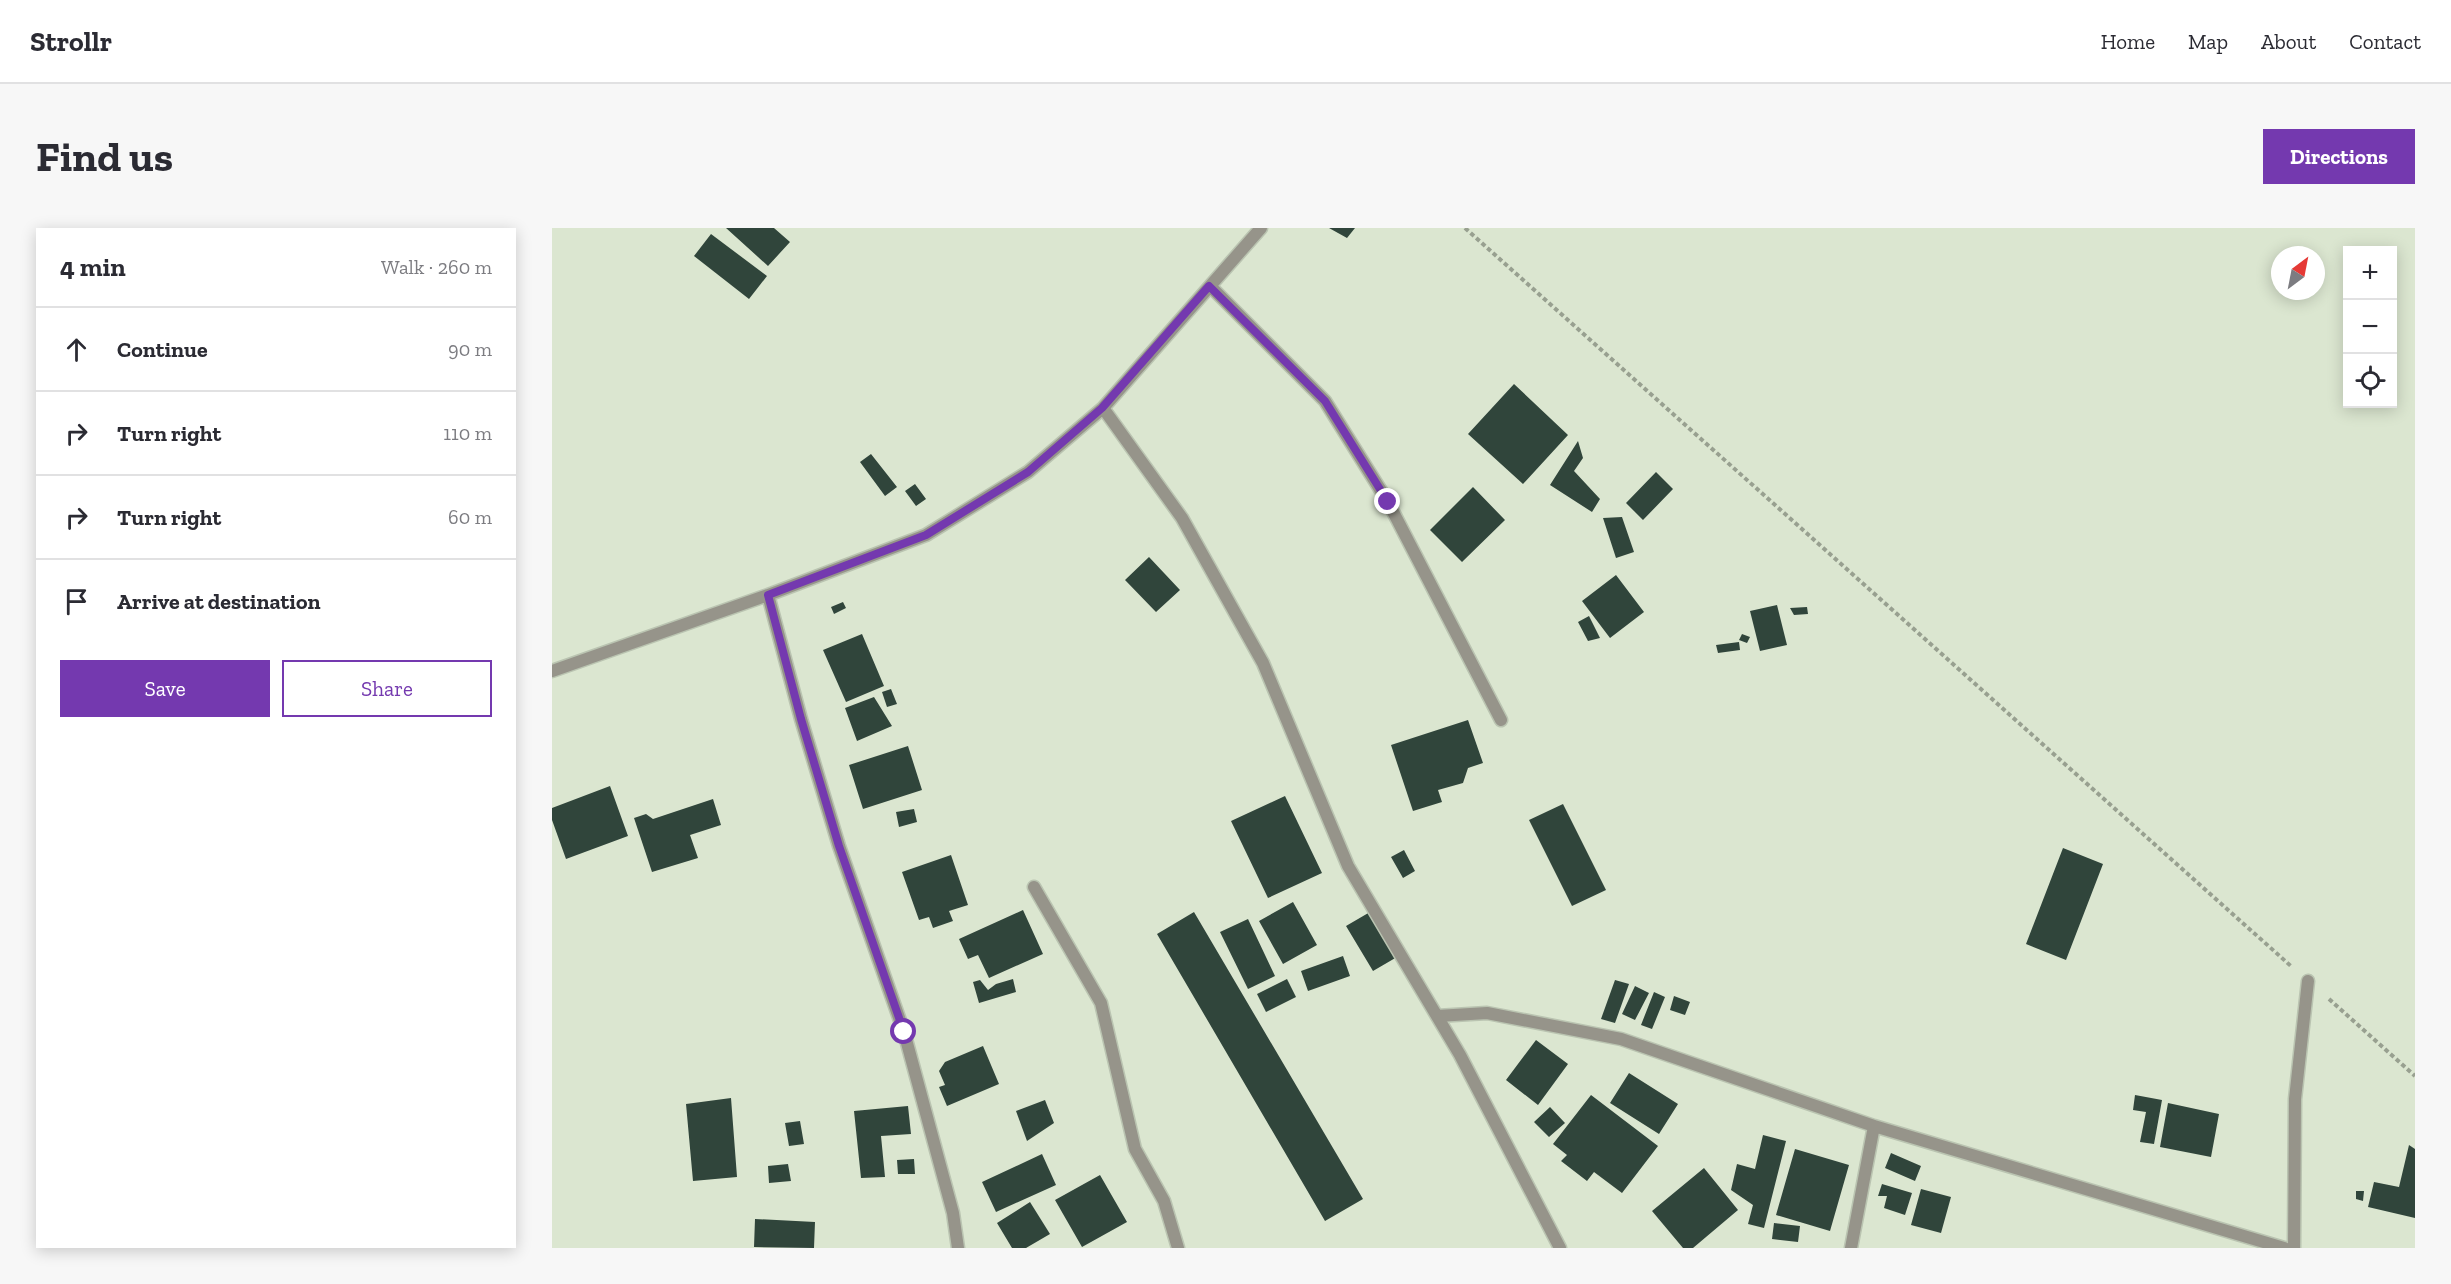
<!DOCTYPE html>
<meta charset="utf-8">
<style>
body{margin:0;font-family:"Zilla Slab",serif;background:#f7f7f7;color:#2b2b33}
.controls{position:absolute;right:18px;top:18px;display:grid;overflow:hidden;border-radius:0px;box-shadow:0 3px 15px #0003}
.controls button{width:54px;height:54px;display:grid;place-items:center;padding:0;border:0;border-bottom:2px solid #e1e1e2;background:#fff;color:#2b2b33;font:30px sans-serif}
.compass{position:absolute;left:1719px;top:18px;width:54px;height:54px;border-radius:50%;background:#fff;box-shadow:0 3px 15px #0003;rotate:32deg}
.stop{position:absolute;width:18px;height:18px;margin:-14px;border:4px solid #7439af;border-radius:50%;background:#fff}
.stop.end{background:#7439af;border-color:#fff;box-shadow:0 2px 6px #0008}
.list{margin:0;padding:0;list-style:none}
h2{display:flex;justify-content:space-between;align-items:center;height:78px;margin:0;padding:0 24px;font-size:26px}
h2 small{font-size:20px;font-weight:400;color:#7c7c81}
.list li{display:grid;grid-template-columns:39px 1fr auto;gap:18px;align-items:center;box-sizing:border-box;height:84px;padding:0 24px;border-top:2px solid #e1e1e2}
.list b{display:block;font-size:22px;white-space:nowrap}
.list em{font-size:20px;font-style:normal;color:#7c7c81}
.actions{display:flex;gap:12px;padding:18px 24px}
.actions a{flex:1;padding:14px 0;border:2px solid #7439af;border-radius:0px;text-align:center;font-size:21px;color:#7439af}
.actions .main{background:#7439af;color:#fff}
.icon{flex:none;width:33px;height:33px;fill:none;stroke:currentColor;stroke-width:2;stroke-linecap:round;stroke-linejoin:round}
.map{position:relative;flex:none;width:1863px;height:1020px;overflow:hidden;border-radius:0px}
header{display:flex;align-items:center;gap:36px;box-sizing:border-box;height:84px;padding:0 30px;background:#fff;border-bottom:2px solid #e1e1e2}
header strong{font-size:28px}
nav{display:flex;gap:33px;margin-inline-start:auto;font-size:21px}
.intro{display:flex;align-items:center;justify-content:space-between;box-sizing:border-box;height:144px;padding:0 36px}
h1{margin:0;font-size:42px}
.button{padding:15px 27px;border-radius:0px;background:#7439af;color:#fff;font-size:21px;font-weight:700}
main{display:flex;gap:36px;padding:0 36px}
aside{flex:1;background:#fff;border-radius:0px;box-shadow:0 3px 15px #0003}
.map>svg:first-child{display:block}
.building{fill:#30453b}
.lines{fill:none;stroke-linecap:round;stroke-linejoin:round}
.minor-casing{stroke:#bac4b1;stroke-width:15}
.path{stroke:#98a090;stroke-width:4;stroke-dasharray:4.5 3;stroke-linecap:butt}
.minor{stroke:#96948a;stroke-width:12}
.route{stroke:#7439af;stroke-width:8}
</style>
<header>
<strong>Strollr</strong>
<nav><a>Home</a><a>Map</a><a>About</a><a>Contact</a></nav>
</header>
<div class="intro"><h1>Find us</h1><a class="button">Directions</a></div>
<main>
<aside>
<h2>4 min<small>Walk · 260 m</small></h2>
<ul class="list">
<li><svg class="icon" aria-label="ahead" viewBox="0 0 24 24"><path d="M12 20V5M6 11l6-6 6 6"/></svg><div><b>Continue</b></div><em>90 m</em></li>
<li><svg class="icon" aria-label="right" viewBox="0 0 24 24"><path d="M7 20v-9h11M14 6l5 5-5 5"/></svg><div><b>Turn right</b></div><em>110 m</em></li>
<li><svg class="icon" aria-label="right" viewBox="0 0 24 24"><path d="M7 20v-9h11M14 6l5 5-5 5"/></svg><div><b>Turn right</b></div><em>60 m</em></li>
<li><svg class="icon" aria-label="arrive" viewBox="0 0 24 24"><path d="M6 21V4h12l-3 4 3 4H6"/></svg><div><b>Arrive at destination</b></div></li>
</ul>
<div class="actions"><a class="main">Save</a><a>Share</a></div>
</aside>
<div class="map">
<svg width="1863" height="1020" viewBox="0 0 1863 1020">
<rect width="100%" height="100%" fill="#dbe6d0"/>
<path class="building" d="M174,0H222L238,14L216,38Z
M777,0H803L795,10Z
M159,6L215,48L197,71L142,28Z
M962,156L1016,207L971,256L916,206Z
M1026,213L1031,230L1022,243L1048,271L1040,284L998,257Z
M319,226L345,259L333,268L308,234Z
M1104,244L1121,261L1091,292L1074,275Z
M363,256L374,271L364,278L353,263Z
M921,259L953,292L910,334L878,302Z
M1070,289L1082,324L1064,330L1051,290Z
M597,329L628,362L604,384L573,352Z
M1064,347L1092,384L1058,410L1030,373Z
M291,374L294,380L282,386L279,379Z
M1225,377L1235,417L1208,423L1198,383Z
M1255,379L1256,386L1242,387L1238,380Z
M1037,388L1048,410L1036,413L1026,394Z
M310,406L332,458L294,474L271,422Z
M1190,406L1198,409L1195,415L1187,412Z
M1187,414L1188,422L1166,425L1164,417Z
M339,461L345,476L335,479L330,464Z
M322,469L340,498L305,513L293,480Z
M916,492L931,535L916,540L911,555L886,562L890,574L861,583L839,517Z
M356,518L370,562L311,581L297,537Z
M58,558L76,608L14,631L0,592V580Z
M733,568L770,645L716,670L679,593Z
M161,571L169,597L138,607L146,630L100,644L82,590L94,586L101,591Z
M1011,576L1054,662L1020,678L977,592Z
M362,581L365,594L347,599L344,584Z
M1511,620L1551,636L1514,732L1474,716Z
M852,622L863,643L851,650L839,629Z
M399,627L416,677L397,683L401,693L381,700L377,689L367,692L350,644Z
M741,674L765,717L731,736L707,693Z
M471,682L491,726L437,750L426,727L416,731L407,711Z
M642,684L811,971L773,993L605,706Z
M818,684L845,729L821,743L794,698Z
M696,691L723,748L696,761L668,704Z
M791,728L798,748L756,763L749,743Z
M461,751L464,764L427,775L421,754L428,752L436,762L444,756Z
M735,751L744,769L714,784L705,766Z
M1063,752L1077,756L1063,795L1049,791Z
M1083,758L1097,765L1083,792L1070,786Z
M1102,764L1113,769L1100,801L1089,797Z
M1122,768L1138,774L1133,787L1118,782Z
M984,812L1016,836L986,877L954,852Z
M431,818L447,856L395,878L387,859L393,857L387,843L393,834Z
M1077,845L1126,876L1107,906L1058,875Z
M1039,867L1106,918L1070,965L1042,944L1035,953L1009,933L1015,927L1001,916Z
M1583,867L1610,872L1602,916L1588,914L1594,884L1581,882Z
M179,870L185,949L141,953L134,876Z
M493,872L502,895L475,913L464,883Z
M1616,875L1667,886L1659,929L1608,919Z
M356,878L359,906L329,908L333,949L309,950L302,883Z
M998,879L1013,895L997,909L982,894Z
M248,893L252,916L237,918L233,895Z
M1211,907L1234,913L1212,1000L1196,996L1201,977L1179,962L1185,936L1203,941Z
M1857,917L1863,921V990L1816,979L1822,954L1847,959Z
M1243,921L1297,937L1278,1003L1224,987Z
M1339,925L1369,938L1363,953L1333,940Z
M490,926L504,957L444,984L430,954Z
M362,931L363,946H346L345,932Z
M236,936L239,953L217,955L216,938Z
M1152,940L1186,982L1141,1020H1131L1100,983Z
M548,947L575,994L530,1019L503,972Z
M1330,956L1360,965L1353,987L1332,980L1335,968H1326Z
M1369,961L1399,969L1389,1005L1359,997Z
M1804,963H1812L1811,973L1804,971Z
M478,974L498,1006L474,1020H460L445,995Z
M203,991L263,994L262,1020L202,1019Z
M1222,995L1248,998L1246,1014L1220,1011Z"/>
<g class="lines">
<g class="minor-casing">
<path id="minor" d="M658,58L773,173L836,274L949,492
M551,180L630,290L711,435L796,638L908,827L1008,1020
M216,367L249,491L287,618L352,804L401,985L406,1020
M0,443L216,367L374,307L476,244L551,180L709,0
M482,659L549,775L583,921L612,973L626,1020
M885,788L935,785L1069,811L1322,898
M1299,1020L1322,898L1732,1020
M1742,1020L1743,871L1756,753"/>
</g>
<path class="path" d="M913,0L1740,739
M1777,771L1863,848"/>
<use href="#minor" class="minor"/>
</g>
<g class="lines">
<path class="route" d="M352,804L287,618L249,491L216,367L374,307L476,244L550,180L657,58L773,173L836,274"/>
</g>
</svg>
<div class="controls">
<button>+</button>
<button>−</button>
<button><svg class="icon" aria-label="locate" viewBox="0 0 24 24"><circle cx="12" cy="12" r="6"/><path d="M12 2v4M12 18v4M2 12h4M18 12h4"/></svg></button>
</div>
<svg class="compass" viewBox="-18 -18 36 36"><path d="M0-13l5 13h-10z" fill="#e53935"/><path d="M0 13l5-13h-10z" fill="#7c7c81"/></svg>
<div class="stop" style="left:352px;top:804px"></div>
<div class="stop end" style="left:836px;top:274px"></div>
</div>
</main>
